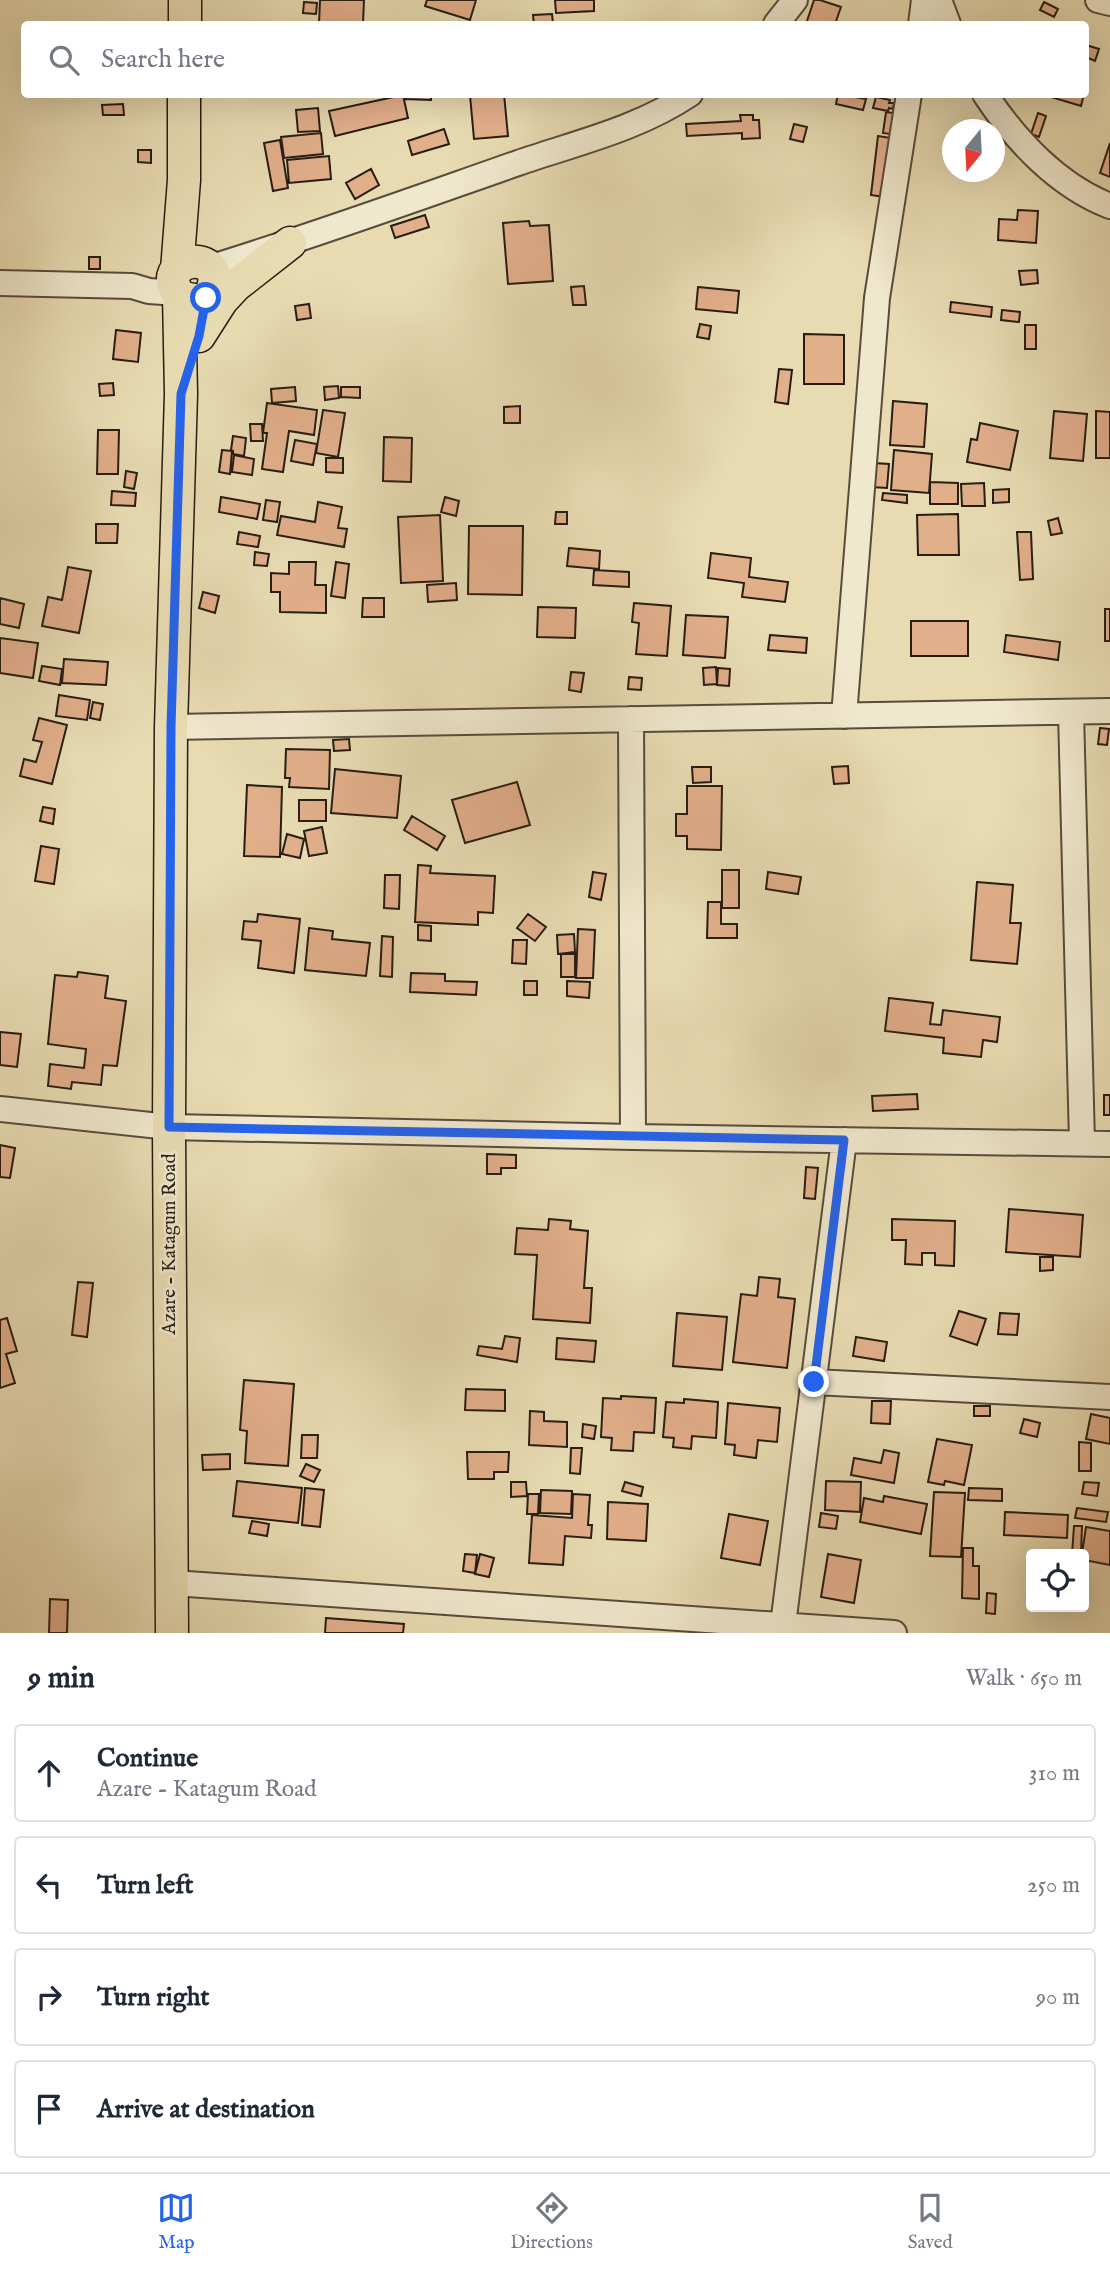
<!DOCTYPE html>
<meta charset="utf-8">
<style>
body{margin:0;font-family:"IM FELL English",serif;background:#f2f2f3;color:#1f2937}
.controls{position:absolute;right:21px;bottom:21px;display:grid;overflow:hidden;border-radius:7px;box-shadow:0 7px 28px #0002}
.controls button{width:63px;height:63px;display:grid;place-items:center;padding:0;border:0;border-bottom:2px solid #e0e1e3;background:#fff;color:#1f2937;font:35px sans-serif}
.compass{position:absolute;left:942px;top:119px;width:63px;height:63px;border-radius:50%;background:#fff;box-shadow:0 7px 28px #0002;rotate:198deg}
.stop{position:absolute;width:21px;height:21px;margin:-16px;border:5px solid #2563eb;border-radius:50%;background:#fff}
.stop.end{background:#2563eb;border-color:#fff;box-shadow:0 2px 7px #0008}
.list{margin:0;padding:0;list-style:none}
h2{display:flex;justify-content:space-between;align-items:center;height:91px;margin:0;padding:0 28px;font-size:30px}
h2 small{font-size:23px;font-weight:400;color:#747a83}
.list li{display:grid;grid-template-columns:46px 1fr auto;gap:21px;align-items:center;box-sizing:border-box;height:98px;margin:0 14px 14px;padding:0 14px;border:2px solid #e0e1e3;border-radius:7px}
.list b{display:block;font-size:26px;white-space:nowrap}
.list p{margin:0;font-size:23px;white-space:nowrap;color:#747a83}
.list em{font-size:23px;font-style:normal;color:#747a83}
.icon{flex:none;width:38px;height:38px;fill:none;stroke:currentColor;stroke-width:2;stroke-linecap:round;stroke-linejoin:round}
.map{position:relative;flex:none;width:1110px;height:1633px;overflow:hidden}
.search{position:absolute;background:#fff;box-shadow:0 7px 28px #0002;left:21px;right:21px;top:21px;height:77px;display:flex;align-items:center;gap:18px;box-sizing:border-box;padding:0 24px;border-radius:7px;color:#747a83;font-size:26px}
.sheet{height:539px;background:#fff}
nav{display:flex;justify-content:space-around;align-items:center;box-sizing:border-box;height:98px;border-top:2px solid #e0e1e3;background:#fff;font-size:19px;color:#747a83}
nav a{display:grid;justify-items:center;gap:4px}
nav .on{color:#2563eb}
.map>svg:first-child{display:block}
.building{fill:#e2af8b;stroke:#271d13;stroke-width:2}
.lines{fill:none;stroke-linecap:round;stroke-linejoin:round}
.minor-casing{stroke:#574c3b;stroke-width:28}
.major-casing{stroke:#271d13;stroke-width:35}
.minor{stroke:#f0e8cd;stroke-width:24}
.major{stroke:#e8dbb2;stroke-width:32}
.route{stroke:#2563eb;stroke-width:9}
.labels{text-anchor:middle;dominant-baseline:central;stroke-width:5;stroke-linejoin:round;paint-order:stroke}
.street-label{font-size:19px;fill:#271d13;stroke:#f0e8cd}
</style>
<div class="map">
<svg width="1110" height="1633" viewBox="0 0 1110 1633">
<rect width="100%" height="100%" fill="#e8dbb2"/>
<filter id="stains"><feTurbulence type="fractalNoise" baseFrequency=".00286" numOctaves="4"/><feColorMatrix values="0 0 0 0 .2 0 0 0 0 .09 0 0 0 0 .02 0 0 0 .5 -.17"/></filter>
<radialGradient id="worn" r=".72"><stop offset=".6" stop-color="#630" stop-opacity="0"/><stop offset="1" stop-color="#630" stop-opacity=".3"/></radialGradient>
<path class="building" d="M320,0H364L363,24H319Z
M427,0H476L470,20L425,6Z
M555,0H594V11L556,13Z
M814,0H820L841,7L835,24H806Z
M304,2L317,3L316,14L303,13Z
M1044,2L1058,9L1054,17L1040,10Z
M552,14L553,24H534L533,15Z
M1086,45L1099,49L1095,61L1086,57Z
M406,94H431V100L406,99Z
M447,94H504L508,136L474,139L470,95L447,97Z
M838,94L866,99L863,110L836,104Z
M1051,94H1084L1081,106L1051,97Z
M403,95L408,118L335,136L329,111Z
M876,97L890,100L889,103H894L893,109L889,108L888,111L873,108Z
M123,104L124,115H103L102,105Z
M318,108L320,131L298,132L296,110Z
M886,112L894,113L890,134L883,133Z
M1038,113L1046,116L1039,137L1031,134Z
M740,115H753V120H759L760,138L742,139V133L687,136L686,124L741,121Z
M794,124L807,127L803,142L790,139Z
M444,129L449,144L412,155L408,141Z
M321,133L323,154L284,158L281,137Z
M878,136L891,138L884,197L871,195Z
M280,140L288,188L273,191L264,143Z
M1110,143V177L1100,173Z
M138,150H151V163L138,162Z
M329,156L331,179L289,183L287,160Z
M371,169L379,185L355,199L346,183Z
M1018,210L1038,211L1036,243L998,240L999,219L1017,220Z
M425,215L429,227L395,238L391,226Z
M529,221L530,226L549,225L553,281L508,284L503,223Z
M89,257H100V269H89Z
M1037,270L1038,283L1021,285L1019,271Z
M584,286L586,305H573L571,287Z
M698,287L739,291L737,313L696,309Z
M951,302L992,307L991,317L950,312Z
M309,304L311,318L297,320L295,306Z
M1002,310L1020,312L1019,322L1001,320Z
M700,324L711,326L709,339L697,337Z
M1025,325H1036V349H1025Z
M116,330L141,333L138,362L113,359Z
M804,334L844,335V384H804Z
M779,369L792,370L788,404L775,402Z
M113,383L114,395L100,396L99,384Z
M338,386L339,398L325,400L324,387Z
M295,387L296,401L272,403L271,389Z
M341,387H360V398L341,397Z
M893,401L927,404L924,447L890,445Z
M267,403L317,410L314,435L289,431L283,472L262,469L267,433H263Z
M520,406V423H504V407Z
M323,410L345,413L338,457L316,453Z
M1054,411L1087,414L1083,461L1050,458Z
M1096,411L1110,412V458H1096Z
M980,423L1018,431L1010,470L967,462L971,439L977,440Z
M250,424H262L263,441H251Z
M98,430H119L118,474H97Z
M233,436L246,438L244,456L233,454V451L231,450Z
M384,437L412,438L411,482L383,481Z
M295,440L317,444L313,465L291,461Z
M222,450L232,451L230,474L219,472Z
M894,450L932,454L929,493L891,490Z
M234,455L254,459L252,475L232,472Z
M326,458H343V473L326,472Z
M873,463L889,464L887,488L871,487Z
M126,471L137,473L134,489L124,487Z
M930,482L958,483V504H930Z
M984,483L985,506H962L961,484Z
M1009,489V502L993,503V490Z
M112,491L136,493L135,506L111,505Z
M883,493L907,495V503L882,500Z
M221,497L260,504L257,519L219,512Z
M445,497L459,501L456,516L441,512Z
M266,500L280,502L277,522L263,520Z
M318,502L342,507L338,528L347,529L344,547L277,535L281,516L315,522Z
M556,512H567V524H555Z
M958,514L959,555H918L917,515Z
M440,515L443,581L401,583L398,517Z
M1058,518L1062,533L1051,535L1048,521Z
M96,524H118L117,543H96Z
M469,526H523L522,595L468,594Z
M239,532L260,536L258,547L237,544Z
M1017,532H1031L1033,579L1020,580Z
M569,548L600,551L599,569L567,566Z
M255,552L269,554L267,566L254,565Z
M711,553L751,558L749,577L788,582L785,602L742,597L744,583L708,578Z
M289,562H316L315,585H326V613L280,612V592H271V573L289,574Z
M336,562L349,564L345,598L331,596Z
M68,567L91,571L79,633L42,626L48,597L62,600Z
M594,570L629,572V587L593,585Z
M456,583L457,600L428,602L427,585Z
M203,592L219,596L215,613L199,608Z
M0,598L24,604L19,628L0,624Z
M363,598H384V617H362Z
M634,603L671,606L667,656L636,654L639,623L632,622Z
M538,607L576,608L575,638L537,637Z
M1105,609H1110V641H1105Z
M686,615L728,617L725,658L683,655Z
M911,621H968V656H911Z
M770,635L807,638L806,653L768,650Z
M1006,635L1060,642L1058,660L1004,652Z
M0,638L38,643L33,678L0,673Z
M64,659L108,662L106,685L62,683Z
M42,666L62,669L60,685L39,681Z
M716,667L717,684L704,685L703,668Z
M718,668L730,669L729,686L717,685Z
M571,672L584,673L581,692L569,690Z
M629,677L642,678L641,690L628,689Z
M59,695L90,700L87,720L56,716Z
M93,702L103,704L100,720L90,718Z
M39,718L67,725L52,784L20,776L24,759L36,762L42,742L33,740Z
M1100,728L1109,729L1107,745L1098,744Z
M349,739L350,750L334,751L333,740Z
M286,749L330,750L329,789L289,787L290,778H285Z
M848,766L849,783L834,784L832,767Z
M692,767H711V782L693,783Z
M335,769L401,776L397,818L331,813Z
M517,782L530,825L465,843L452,800Z
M247,785L282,787L280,857L244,856Z
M687,786H722L721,850L687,849V836H676V814H687Z
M299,800H326V821H299Z
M43,807L55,809L53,824L40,821Z
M412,816L445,836L437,850L404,830Z
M322,827L327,853L309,856L304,831Z
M287,834L304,839L300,858L282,854Z
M41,846L59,849L54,884L35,881Z
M418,865L431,866L430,873L495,876L493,913L478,912V925L415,922Z
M722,870H739V908H722Z
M593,872L606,874L601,900L589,897Z
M768,872L801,877L798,894L766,889Z
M385,875H400L399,909L384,908Z
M977,882L1013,885L1010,923H1021L1017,964L971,960Z
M708,902H721V924H737V938H707Z
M258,914L300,919L294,973L258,968L261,941L242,939L244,921L257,922Z
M528,914L546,927L535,941L517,928Z
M418,925L431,926V941L418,940Z
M309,928L333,931L332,939L370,943L366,976L305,970Z
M578,929L595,930L593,978H576Z
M574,934L575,952L558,954L557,935Z
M382,936L393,937L392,977L380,976Z
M513,940H527L526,964L512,963Z
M561,954H575V977H561Z
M78,972L108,976L105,998L126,1001L117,1066L103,1065L101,1085L72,1082L71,1089L48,1086L50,1064L84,1068L86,1049L48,1044L55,975L77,977Z
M411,973L445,974V981L477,982L476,995L410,992Z
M524,981H537V995H524Z
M567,981L590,982L589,998L567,996Z
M889,998L933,1003L930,1024L941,1025L943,1010L1000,1017L997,1042L983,1040L981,1057L943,1053L944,1038L885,1031Z
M0,1032L21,1034L17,1067L0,1065Z
M917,1094L918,1109L873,1111L872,1096Z
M1104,1095H1110V1115H1104Z
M0,1145L15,1148L10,1178L0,1177Z
M487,1154L516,1155V1168H501V1174H487Z
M806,1167L818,1168L815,1199L804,1198Z
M1009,1209L1083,1215L1080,1257L1006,1252Z
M549,1219L571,1221L570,1229L588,1231L584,1288H592L590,1323L533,1319L537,1255L515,1254L517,1228L548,1230Z
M892,1219L955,1221L954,1266L935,1265V1253H922V1265L905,1264L906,1240H892Z
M1040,1257H1053V1270L1040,1271Z
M759,1277L780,1279L778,1297L795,1299L787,1368L733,1362L741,1294L757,1296Z
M78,1282L93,1283L87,1337L72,1335Z
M959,1311L986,1319L977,1345L950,1336Z
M677,1313L727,1317L722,1370L673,1366Z
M1000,1313L1019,1314L1017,1335L998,1334Z
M7,1318L17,1351L6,1354L15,1383L0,1388V1320Z
M505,1336L520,1338L517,1362L477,1355L479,1346L502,1349Z
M856,1337L887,1342L884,1361L853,1356Z
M557,1338L596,1341L594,1362L556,1359Z
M244,1380L294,1384L288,1466L245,1463L247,1431L240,1430Z
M466,1389L505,1390V1411L465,1410Z
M621,1396L656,1398L654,1433L634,1432L633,1451L611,1450L612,1438L601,1437L603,1398L621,1399Z
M684,1399L718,1402L716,1438L692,1436L691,1449L673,1447L674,1438L663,1437L666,1402L684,1403Z
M872,1401H891L890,1424L871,1423Z
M728,1403L780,1408L777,1442L758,1440L756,1458L734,1455L735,1445L725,1444Z
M974,1406H990V1416H974Z
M530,1411L544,1412V1421L567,1422V1447L529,1445Z
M1091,1414L1110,1418V1444L1086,1439Z
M1024,1419L1040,1423L1037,1437L1020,1433Z
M583,1424L596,1426L594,1439L582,1437Z
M302,1435H318L317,1458H301Z
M937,1439L972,1445L964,1485L945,1481L944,1485L928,1482Z
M1079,1442L1091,1443V1471H1079Z
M571,1448H582L580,1474L570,1473Z
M884,1450L899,1453L894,1483L851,1475L854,1458L881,1463Z
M467,1452H509L508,1472H494V1479H468Z
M230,1454V1469L203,1470L202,1455Z
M306,1464L320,1470L314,1482L300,1476Z
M237,1481L302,1488L298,1523L233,1516Z
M826,1481L861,1482L860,1512L825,1510Z
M511,1482H526L527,1496L511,1497Z
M625,1482L643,1487L641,1496L622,1491Z
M1084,1482L1099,1483L1097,1496L1082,1494Z
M305,1488L324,1490L320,1527L302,1525Z
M969,1488L1002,1489V1501L968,1500Z
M541,1490L572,1491L571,1514L540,1513Z
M934,1492L965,1493L961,1557L930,1556Z
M528,1494H539L538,1514H527Z
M573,1494L590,1495L588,1525H592L591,1538L565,1536L563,1565L529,1563L532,1515L572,1518Z
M884,1496L927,1504L921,1534L860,1522L864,1498L883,1502Z
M608,1502L648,1504L646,1541L607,1539Z
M1077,1508L1108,1512L1106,1522L1075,1518Z
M1005,1512L1068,1515L1067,1538L1004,1535Z
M821,1513L838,1516L836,1529L819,1527Z
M729,1514L768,1521L760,1565L721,1558Z
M252,1521L269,1524L267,1536L249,1533Z
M1074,1526H1082L1081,1554H1072Z
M1086,1527L1110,1531V1565L1084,1560V1554H1082Z
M963,1548H973V1566H979V1599L962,1598Z
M465,1554L477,1555L475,1573L463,1571Z
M480,1554L494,1558L489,1577L475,1574Z
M828,1554L861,1560L854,1603L821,1597Z
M987,1593L996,1594L995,1614L986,1613Z
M50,1599L68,1600L67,1633H49Z
M326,1618L404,1624L403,1633H325Z"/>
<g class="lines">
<g class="minor-casing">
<path id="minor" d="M939,0L948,24
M1098,0L1110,3
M776,24L795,0
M921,24L924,0
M985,94C1015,140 1058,186 1110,206
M209,268C313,236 415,199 518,163C576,143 638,129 690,94
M0,283L132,286L149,291L178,293
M1071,712L1082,1143
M844,716L877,298L909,94
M631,719L633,1137
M171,727L1110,711
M0,1109L169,1127L633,1137L1110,1144
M814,1382L1110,1397
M173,1583L894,1633
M783,1625L844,1140"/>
</g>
<g class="major-casing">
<path id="major" d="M185,24V0
M177,270L184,180V94
M199,336L222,300L235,286L290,243
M172,1633L169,1127L171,727L181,394L179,295C153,259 220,248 214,284C211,303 192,303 179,295"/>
</g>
<use href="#minor" class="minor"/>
<use href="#major" class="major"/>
</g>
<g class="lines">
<path class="route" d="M206,298L199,336L181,394L171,727L169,1127L844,1140L814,1382"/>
</g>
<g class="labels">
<g class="street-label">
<text transform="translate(170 1244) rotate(-90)">Azare - Katagum Road</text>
</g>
</g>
<rect width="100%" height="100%" filter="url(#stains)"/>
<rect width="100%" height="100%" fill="url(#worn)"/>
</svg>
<div class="controls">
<button><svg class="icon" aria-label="locate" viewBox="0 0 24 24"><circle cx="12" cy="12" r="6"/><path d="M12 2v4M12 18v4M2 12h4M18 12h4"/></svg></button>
</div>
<svg class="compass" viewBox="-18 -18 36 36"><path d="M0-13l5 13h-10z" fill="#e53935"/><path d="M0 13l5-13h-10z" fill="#747a83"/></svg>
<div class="stop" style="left:206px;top:298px"></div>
<div class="stop end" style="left:814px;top:1382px"></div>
<div class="search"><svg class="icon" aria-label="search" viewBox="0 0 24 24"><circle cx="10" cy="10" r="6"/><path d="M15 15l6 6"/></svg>Search here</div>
</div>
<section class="sheet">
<h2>9 min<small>Walk · 650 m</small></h2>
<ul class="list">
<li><svg class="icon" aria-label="ahead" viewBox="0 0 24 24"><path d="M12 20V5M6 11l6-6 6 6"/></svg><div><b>Continue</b><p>Azare - Katagum Road</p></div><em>310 m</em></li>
<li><svg class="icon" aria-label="left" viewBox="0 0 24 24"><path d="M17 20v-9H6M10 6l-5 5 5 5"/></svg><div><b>Turn left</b></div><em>250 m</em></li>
<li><svg class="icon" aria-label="right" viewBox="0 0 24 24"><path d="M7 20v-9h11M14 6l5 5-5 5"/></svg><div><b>Turn right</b></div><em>90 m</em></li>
<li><svg class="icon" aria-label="arrive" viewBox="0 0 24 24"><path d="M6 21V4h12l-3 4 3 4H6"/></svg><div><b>Arrive at destination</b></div></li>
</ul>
</section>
<nav>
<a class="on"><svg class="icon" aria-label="map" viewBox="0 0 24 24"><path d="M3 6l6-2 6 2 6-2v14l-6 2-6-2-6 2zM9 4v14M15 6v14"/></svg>Map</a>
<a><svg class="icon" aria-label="directions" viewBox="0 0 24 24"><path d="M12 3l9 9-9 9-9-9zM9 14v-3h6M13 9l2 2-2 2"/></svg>Directions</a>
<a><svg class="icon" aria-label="saved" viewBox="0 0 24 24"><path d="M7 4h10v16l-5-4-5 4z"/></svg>Saved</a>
</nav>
